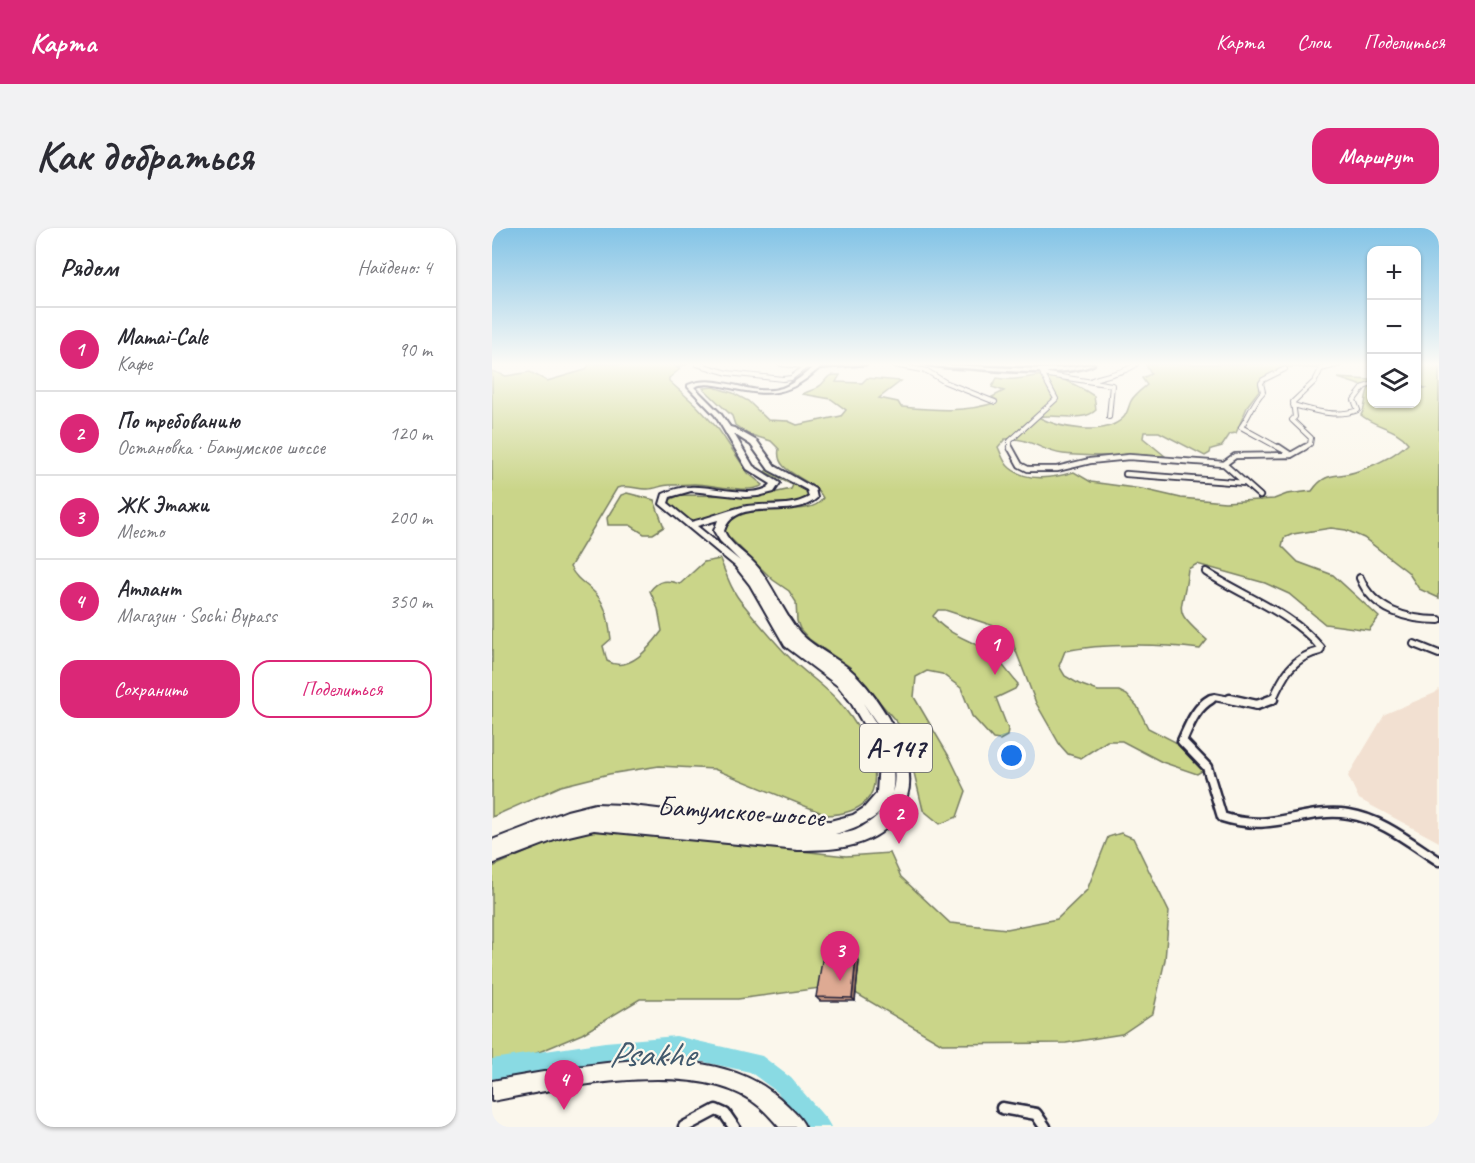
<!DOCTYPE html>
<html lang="ru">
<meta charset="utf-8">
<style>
body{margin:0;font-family:Caveat,sans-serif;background:#f2f2f3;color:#2b2b33}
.controls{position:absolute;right:18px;top:18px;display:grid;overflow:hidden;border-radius:12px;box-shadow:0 2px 4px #0004}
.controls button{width:54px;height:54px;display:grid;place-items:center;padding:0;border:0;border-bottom:2px solid #e1e1e2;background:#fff;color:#2b2b33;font:30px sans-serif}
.you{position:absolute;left:520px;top:528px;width:21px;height:21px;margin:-15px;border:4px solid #fff;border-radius:50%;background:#1a73e8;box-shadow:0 0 0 9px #1a73e833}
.badge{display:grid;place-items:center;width:39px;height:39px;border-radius:50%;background:#db2777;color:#fff;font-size:20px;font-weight:700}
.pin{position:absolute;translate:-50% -50px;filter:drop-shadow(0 2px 3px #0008)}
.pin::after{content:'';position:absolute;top:32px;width:21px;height:18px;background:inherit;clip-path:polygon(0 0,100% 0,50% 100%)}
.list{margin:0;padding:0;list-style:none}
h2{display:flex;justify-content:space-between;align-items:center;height:78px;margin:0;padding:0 24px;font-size:26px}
h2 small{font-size:20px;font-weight:400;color:#7c7c81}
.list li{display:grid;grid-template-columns:39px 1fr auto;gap:18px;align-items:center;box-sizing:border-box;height:84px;padding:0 24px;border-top:2px solid #e1e1e2}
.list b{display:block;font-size:22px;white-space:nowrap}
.list p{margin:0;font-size:20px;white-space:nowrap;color:#7c7c81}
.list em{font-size:20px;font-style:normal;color:#7c7c81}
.actions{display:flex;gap:12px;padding:18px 24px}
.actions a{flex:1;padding:14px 0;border:2px solid #db2777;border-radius:18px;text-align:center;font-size:21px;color:#db2777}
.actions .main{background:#db2777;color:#fff}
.icon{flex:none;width:33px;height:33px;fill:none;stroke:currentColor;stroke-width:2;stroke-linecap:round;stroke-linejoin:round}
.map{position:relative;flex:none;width:947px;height:899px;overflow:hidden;border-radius:18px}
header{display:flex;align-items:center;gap:36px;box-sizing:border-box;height:84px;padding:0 30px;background:#db2777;color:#fff}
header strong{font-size:28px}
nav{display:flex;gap:33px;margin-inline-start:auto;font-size:21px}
.intro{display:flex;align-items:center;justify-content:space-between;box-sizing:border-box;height:144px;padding:0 36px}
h1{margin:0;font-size:42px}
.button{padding:15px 27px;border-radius:18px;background:#db2777;color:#fff;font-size:21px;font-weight:700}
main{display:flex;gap:36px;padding:0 36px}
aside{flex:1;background:#fff;border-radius:18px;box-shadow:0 2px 4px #0004}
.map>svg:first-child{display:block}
.built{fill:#f2e0d1}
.green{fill:#cad589;stroke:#767c62;stroke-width:1.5}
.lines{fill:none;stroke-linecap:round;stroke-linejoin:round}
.river{fill:#89dae3;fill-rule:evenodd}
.street-far4-casing{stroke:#22223b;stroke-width:6}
.street-far3-casing{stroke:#22223b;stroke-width:8}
.street-far2-casing{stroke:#22223b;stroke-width:10}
.street-far1-casing{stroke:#22223b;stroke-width:13}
.street-casing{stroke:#22223b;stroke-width:15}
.secondary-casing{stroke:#22223b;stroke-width:5}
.highway-casing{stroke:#22223b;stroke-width:4}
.street-far4{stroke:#fbf7ec;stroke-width:4}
.street-far3{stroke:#fbf7ec;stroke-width:4.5}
.street-far2{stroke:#fbf7ec;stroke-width:6}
.street-far1{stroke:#fbf7ec;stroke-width:8}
.street{stroke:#fbf7ec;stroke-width:10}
.secondary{fill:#fbf7ec;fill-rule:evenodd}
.highway{fill:#fbf7ec;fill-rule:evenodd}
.wall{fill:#bf927e;stroke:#22223b;stroke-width:1.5}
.shaded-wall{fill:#9b7767;stroke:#22223b;stroke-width:1.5}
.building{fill:#deaa93;stroke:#22223b;stroke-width:1.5}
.labels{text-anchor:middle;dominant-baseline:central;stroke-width:4.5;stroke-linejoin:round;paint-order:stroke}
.shield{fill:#fbf7ec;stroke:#636270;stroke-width:1.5}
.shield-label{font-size:27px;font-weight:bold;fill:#22223b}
.street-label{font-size:28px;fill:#22223b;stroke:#fbf7ec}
.near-water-label{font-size:36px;font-style:italic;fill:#41596d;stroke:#fbf7ec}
</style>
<header>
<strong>Карта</strong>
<nav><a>Карта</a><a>Слои</a><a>Поделиться</a></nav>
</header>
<div class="intro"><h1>Как добраться</h1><a class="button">Маршрут</a></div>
<main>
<aside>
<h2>Рядом<small>Найдено: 4</small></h2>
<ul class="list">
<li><span class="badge">1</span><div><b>Mamai-Cale</b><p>Кафе</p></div><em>90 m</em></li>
<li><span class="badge">2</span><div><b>По требованию</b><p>Остановка · Батумское шоссе</p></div><em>120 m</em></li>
<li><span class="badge">3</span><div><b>ЖК Этажи</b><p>Место</p></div><em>200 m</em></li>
<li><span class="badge">4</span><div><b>Атлант</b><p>Магазин · Sochi Bypass</p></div><em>350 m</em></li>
</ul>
<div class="actions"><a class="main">Сохранить</a><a>Поделиться</a></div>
</aside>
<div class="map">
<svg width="947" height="899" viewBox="0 0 947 899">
<rect width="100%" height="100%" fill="#fbf7ec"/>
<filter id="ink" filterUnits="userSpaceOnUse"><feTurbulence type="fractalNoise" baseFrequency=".0167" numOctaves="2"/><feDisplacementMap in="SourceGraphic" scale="12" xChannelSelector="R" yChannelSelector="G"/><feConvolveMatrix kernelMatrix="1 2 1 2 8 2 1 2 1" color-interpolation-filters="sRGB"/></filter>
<g filter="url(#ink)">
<path class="built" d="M947,461V614L867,571L856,548L893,486L943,465Z"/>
<path class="green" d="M98,136H197L184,139L188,141L177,150V153L205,178L227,202L256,245L271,257C256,267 220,256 202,256C194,256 187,257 179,257C172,256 164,261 156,261C145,262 136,256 125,260L78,339C87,355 93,354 104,366C115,378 117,396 119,411L111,418L115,433C137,446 158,419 170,403L166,381L158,363C166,352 175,351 188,356L212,334L228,331C234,346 240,364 251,376C266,394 282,414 299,431C314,446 333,458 347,474C380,511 412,584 335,587L222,541L167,538L117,546L69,558L0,589V143L14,148L38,144L55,153L93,142Z
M656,136H841L825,140L791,139L773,148L768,161L756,177L744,205L738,206L730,218L719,221L718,225L713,228L667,204H652L651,210L673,228C639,226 605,230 571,226C548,223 539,209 513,211L506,219C509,225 512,236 518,240C535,254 562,250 582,244L599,254L650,261L689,270L733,274L782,271L795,266L820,263C835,241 846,251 866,243C883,237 903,228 916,215C902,198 884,200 869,187C875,178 872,169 877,160L846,150L879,152L880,176H924L925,161L933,160L925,156V136H947V370L927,361L916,344L872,310L854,302L839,300L801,306L792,310L790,318L806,334L841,347L887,389L877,402L833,396L797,366L773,355L705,336L696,341C692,386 676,378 715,412L708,421C670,416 610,415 573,423L567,438L573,448L587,456L606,463H627L635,467L645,478L656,500L697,521L707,533L710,543L705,546L670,534L630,513H615L589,530L576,526L568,517L544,475L520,413L502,398L453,382H446L441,388C455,408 482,412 501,427C510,435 518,447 526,456L523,461L504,470L516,501L515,508L508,512L501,511L480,488L469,460L450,446L435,443L424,449L422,469L458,530L474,563L465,589L448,596L431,582L418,528L407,497L358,439L317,411L308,401L305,393L304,374L297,363L281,352L234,306L232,302C249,267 318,294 331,270C320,248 282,247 287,221L279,213L256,206L243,197L240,188L211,160L221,159L241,165L256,173L276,192L296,193L305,197L349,188L354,182L339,171L311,166C316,163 322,162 326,159C337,153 331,146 348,147L344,154L370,155L375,150L409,153L387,170L406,174L409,179C442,182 473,185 505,174V172L500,169L512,163L500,159L505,150C519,153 530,150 544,148C564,145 585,157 602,168L604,182C591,195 562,185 546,189C567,200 612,209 631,190C636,185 636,179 639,173C642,167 650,161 655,157L650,150L659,146L654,137Z
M276,241L314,260L319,268L309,276L259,279L200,294C190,291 179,283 177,272L188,267L267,268L299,261L301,257L273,244Z
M135,265L162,272L172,299L161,306H152L138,297H116L115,290L129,267Z
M102,600L354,628L398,625L409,649L458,695L515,701L565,691L595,662L616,609L629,605L641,610L677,684L673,732L661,785L630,806L574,815L450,816L350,757L246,771H148L90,806L16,837L0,836V639L69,609Z"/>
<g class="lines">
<path class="river" d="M184,808L270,828L299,850L335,892L339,899H314L285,864L258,844L184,828L113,834L0,851V831L113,814Z"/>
<g class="street-far4-casing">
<path id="street-far4" d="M205,136L236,145L291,151L299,150L313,139
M289,136L324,139
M397,136L435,143L453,154L503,174
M550,144L556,147L620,157L617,189
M600,152C612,147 636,144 644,136
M801,177C823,183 844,190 866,182L862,172L872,159L880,156
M518,221V213L564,171L551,147L553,145
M789,221L749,199C758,187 761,174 771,164L769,155L771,152L793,141
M810,221L818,216L819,210L800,192L803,189L801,174L823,153L829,141L848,136"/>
</g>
<g class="street-far3-casing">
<path id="street-far3" d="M518,219L528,237L536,241H565L598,233L637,229L732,236L768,268
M787,219L799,227
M732,236L743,228L799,227L813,219
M634,246L753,255"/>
</g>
<g class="street-far2-casing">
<path id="street-far2" d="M714,344C752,369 799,384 829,420L828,423C800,429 791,448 780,473
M868,350C881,382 915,392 947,392
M922,416L947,426
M716,473L722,469L743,473"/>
</g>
<g class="street-far1-casing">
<path id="street-far1" d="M719,471C703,480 697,498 690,513L715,539L730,589C782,606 811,579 857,586C890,591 920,616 947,633
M738,471L765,477L781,471"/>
</g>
<g class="street-casing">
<path id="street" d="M510,880L544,886L553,899
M192,899L224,882L233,886L242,899"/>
</g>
<g class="secondary-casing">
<path id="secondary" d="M356,136H374L324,140L322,139Z
M432,136L547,141L571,140L602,136C575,150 505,142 473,140C460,139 444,140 432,136Z"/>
</g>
<g class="highway-casing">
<path id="highway" d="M326,136H332C296,169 280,169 234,159C224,157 212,154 202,159L228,185L238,199L242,200L265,213L283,238L323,261L325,270C299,294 244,266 232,303C238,317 253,325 263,336C281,356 290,384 308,405C324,422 347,430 363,446C388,471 427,531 415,568C414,573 410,579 407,584C387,620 343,622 306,622L102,602L68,610L0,636V612L75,583L103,576L132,577L241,590L338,593L361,587L372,580L385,565L387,533L381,513L358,473L346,458L293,418L258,357L243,338L168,276L171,266C180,262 188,259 198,259C218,257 267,273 279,256L255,241L223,187L196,159V157C227,144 259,170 290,160C304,155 314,144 326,136ZM242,206L259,217L277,242L315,262L317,269C297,281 272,274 250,279C233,283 217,290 199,294L176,275L178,269L199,263L253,269L266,268L282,264L288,255L261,238ZM226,292L222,303L228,313L248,333L205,298ZM371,475L395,510L399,528L392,508ZM401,535C408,564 392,588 366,601C360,605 350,605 343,606C367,599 398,588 401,559C402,551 401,543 401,535Z
M161,831C211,834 258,840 295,877C302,884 309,890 313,899H287C281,892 275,885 268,879C209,828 71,860 0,873V853C54,843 107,834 161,831Z"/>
</g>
<use href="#street-far4" class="street-far4"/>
<use href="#street-far3" class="street-far3"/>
<use href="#street-far2" class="street-far2"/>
<use href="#street-far1" class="street-far1"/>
<use href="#street" class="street"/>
<use href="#secondary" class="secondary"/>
<use href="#highway" class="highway"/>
</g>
<path class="wall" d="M367,733L363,773H328L324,769Z"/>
<path class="shaded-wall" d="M364,729L367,733L363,773L360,770Z"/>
<path class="building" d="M331,727L364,729L360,770L324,769Z"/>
</g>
<linearGradient id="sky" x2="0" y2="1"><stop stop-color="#82c3e6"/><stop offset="0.52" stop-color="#fdfbf6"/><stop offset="1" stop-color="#fdfbf6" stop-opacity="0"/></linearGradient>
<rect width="947" height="262" fill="url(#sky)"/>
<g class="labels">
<rect class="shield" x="368" y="496" width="72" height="48" rx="4.5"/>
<g class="shield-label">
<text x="404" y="520">А-147</text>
</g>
<g class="street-label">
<text transform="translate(249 583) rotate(4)">Батумское шоссе</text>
</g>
<g class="near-water-label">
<text x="159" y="826">Psakhe</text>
</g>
</g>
</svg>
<div class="controls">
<button>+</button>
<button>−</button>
<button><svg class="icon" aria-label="layers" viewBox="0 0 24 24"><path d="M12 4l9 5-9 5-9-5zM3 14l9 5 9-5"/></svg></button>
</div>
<div class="you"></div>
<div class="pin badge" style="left:503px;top:447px">1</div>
<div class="pin badge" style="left:407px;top:616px">2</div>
<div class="pin badge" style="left:348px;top:753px">3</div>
<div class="pin badge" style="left:72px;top:882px">4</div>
</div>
</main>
